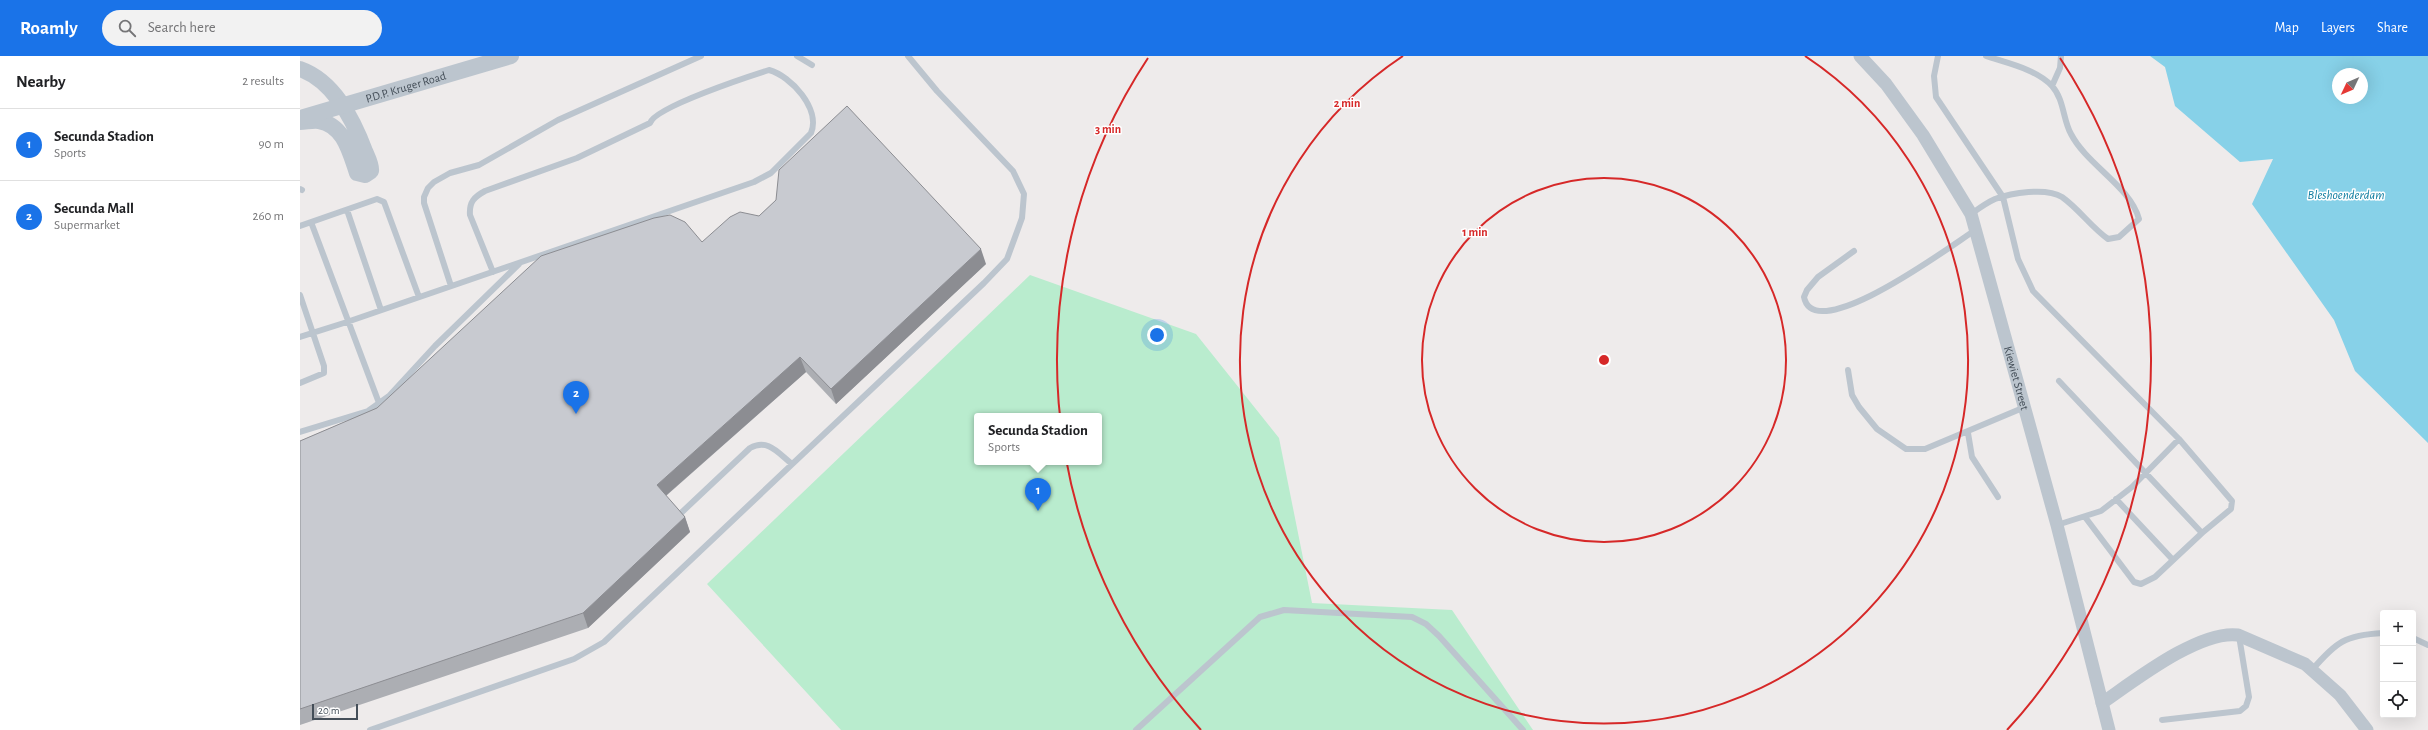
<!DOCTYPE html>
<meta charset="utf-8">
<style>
body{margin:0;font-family:"Alegreya Sans",sans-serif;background:#f2f2f2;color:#202124}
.controls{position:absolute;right:12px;bottom:12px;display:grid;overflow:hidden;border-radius:4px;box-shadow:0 4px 16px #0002}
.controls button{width:36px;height:36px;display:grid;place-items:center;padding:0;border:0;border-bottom:1px solid #e0e0e0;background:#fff;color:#202124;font:20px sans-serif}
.compass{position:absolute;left:2032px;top:12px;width:36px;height:36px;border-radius:50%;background:#fff;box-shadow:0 4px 16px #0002;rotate:226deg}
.scale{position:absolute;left:12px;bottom:10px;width:46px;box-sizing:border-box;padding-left:4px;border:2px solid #444e58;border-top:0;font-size:11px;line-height:14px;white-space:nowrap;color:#444e58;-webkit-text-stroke:3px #fff;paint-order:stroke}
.you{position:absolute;left:857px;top:279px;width:14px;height:14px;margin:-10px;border:3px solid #fff;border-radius:50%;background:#1a73e8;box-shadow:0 0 0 6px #1a73e833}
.badge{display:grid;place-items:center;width:26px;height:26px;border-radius:50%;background:#1a73e8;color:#fff;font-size:13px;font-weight:700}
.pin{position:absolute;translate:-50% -33px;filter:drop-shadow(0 1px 2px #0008)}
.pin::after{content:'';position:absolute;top:21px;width:14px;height:12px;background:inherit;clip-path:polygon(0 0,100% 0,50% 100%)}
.popup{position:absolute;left:674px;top:357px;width:128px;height:52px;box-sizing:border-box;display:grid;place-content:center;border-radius:4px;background:#fff;filter:drop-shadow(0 1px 3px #0005);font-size:13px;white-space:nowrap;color:#757577}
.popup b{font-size:15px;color:#202124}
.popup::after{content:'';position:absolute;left:50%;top:100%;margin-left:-8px;border:8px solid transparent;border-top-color:#fff}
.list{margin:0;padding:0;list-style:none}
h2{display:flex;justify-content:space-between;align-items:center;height:52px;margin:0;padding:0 16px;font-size:17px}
h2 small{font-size:13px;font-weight:400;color:#757577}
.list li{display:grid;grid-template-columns:26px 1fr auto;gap:12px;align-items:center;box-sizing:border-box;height:72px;padding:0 16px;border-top:1px solid #e0e0e0}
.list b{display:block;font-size:15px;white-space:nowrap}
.list p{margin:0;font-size:13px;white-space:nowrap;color:#757577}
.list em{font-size:13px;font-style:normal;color:#757577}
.icon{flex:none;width:22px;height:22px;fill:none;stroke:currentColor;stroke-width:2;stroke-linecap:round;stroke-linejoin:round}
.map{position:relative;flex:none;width:2128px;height:674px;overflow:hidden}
header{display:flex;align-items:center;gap:24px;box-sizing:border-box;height:56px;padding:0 20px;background:#1a73e8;color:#fff}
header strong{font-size:19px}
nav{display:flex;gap:22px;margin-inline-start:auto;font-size:14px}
.search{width:280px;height:36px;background:#f2f2f2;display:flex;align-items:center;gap:10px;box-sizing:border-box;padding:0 14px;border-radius:22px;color:#757577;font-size:15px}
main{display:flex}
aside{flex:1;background:#fff}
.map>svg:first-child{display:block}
.garden{fill:#b9ecce;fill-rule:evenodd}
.water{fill:#87d1e8;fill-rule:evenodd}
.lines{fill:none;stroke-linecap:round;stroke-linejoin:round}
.service{stroke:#bcc5ce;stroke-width:6}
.minor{stroke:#bcc5ce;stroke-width:13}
.tertiary{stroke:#bcc5ce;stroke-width:16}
.wall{fill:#acaeb3}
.shaded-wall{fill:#8c8d92}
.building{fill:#c8cad0;stroke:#8c8d92}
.ring{fill:none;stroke:#d62828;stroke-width:2}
.labels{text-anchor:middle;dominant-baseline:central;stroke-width:3;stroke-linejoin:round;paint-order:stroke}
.street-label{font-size:12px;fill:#444e58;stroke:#fff}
.water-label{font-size:13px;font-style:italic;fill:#0f7da0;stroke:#fff}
.centre{fill:#d62828;stroke:#fff;stroke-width:2}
.ring-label{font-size:12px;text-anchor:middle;font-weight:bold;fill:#d62828;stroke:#fff;stroke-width:3;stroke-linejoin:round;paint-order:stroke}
</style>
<header>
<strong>Roamly</strong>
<div class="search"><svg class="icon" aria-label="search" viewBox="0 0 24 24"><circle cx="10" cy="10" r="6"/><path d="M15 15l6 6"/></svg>Search here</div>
<nav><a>Map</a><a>Layers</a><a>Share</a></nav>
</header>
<main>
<aside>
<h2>Nearby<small>2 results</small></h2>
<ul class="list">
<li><span class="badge">1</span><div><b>Secunda Stadion</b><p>Sports</p></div><em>90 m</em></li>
<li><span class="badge">2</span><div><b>Secunda Mall</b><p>Supermarket</p></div><em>260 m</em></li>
</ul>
</aside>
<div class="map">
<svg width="2128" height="674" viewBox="0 0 2128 674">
<rect width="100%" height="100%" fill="#eeebeb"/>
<path class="garden" d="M730,219L896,278L979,382L1012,547L1152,554L1233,674H541L407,528ZM677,360H799V406H677Z"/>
<path class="water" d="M1850,0H2128V387L2055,315L2034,264L1952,148L1973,103L1940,106L1875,50L1865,11ZM2038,18H2062V42H2038Z"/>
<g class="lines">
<path class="service" d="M497,0L512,9
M1638,0L1634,20L1636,41L1703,141L1718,203L1733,235L1879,383L1932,445L1931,453L1902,477L1855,521L1841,528L1834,526L1785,461
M1752,30L1760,12L1761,0
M0,133L2,134
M47,154L81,254
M1671,158C1678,153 1686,147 1695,143C1711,137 1746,131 1762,141C1779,153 1791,171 1808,183L1819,181L1839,163C1830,130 1787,109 1771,78C1763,64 1764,43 1752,30C1736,13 1707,7 1686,0
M11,166L79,347
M0,170L77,143L84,146L119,241
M1554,195L1518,221L1507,234L1504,241C1514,292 1652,189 1674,175
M151,230L124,147V141L128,132L134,126L150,117L179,109L258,64L401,0
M0,239L24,310V317L0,327
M0,281L47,266L454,126L471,117L511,77C521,53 491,20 469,14C450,20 355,51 350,67L277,102L185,135C174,141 169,146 170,159L193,216
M1548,314L1552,339L1559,351L1577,373L1606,393H1625L1725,351
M1759,325L1902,477
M0,376L68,355L89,340L135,290L219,208
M1668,377L1672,401L1698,441
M1816,443L1873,504
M381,457L450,392C468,382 478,397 492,408
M1757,469L1801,455L1832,431L1879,383
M2113,582L2128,589
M2012,614C2036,586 2045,579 2083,577
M1862,664L1940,655L1946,650L1949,641L1939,580
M70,674L274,603L304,586L684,227L707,203L722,162L724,138L713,115L637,35L608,0
M836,674L960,561L984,554L1112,561L1126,568L1139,580L1223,674"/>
<g class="minor">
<path id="s1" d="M1560,0L1586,28L1623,79L1671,158L1757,469L1809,674"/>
<path d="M1802,647C1834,625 1899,574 1938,579L2005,608L2040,639L2067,674"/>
</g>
<g class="tertiary">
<path d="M0,13C34,25 53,63 65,95C67,100 72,109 71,115L65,119L57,117C50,97 44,69 19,65C13,64 6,66 0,66"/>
<path id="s2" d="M4,61L211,0"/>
</g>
</g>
<path class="wall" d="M476,144L686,208L536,348L506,316L366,440L385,461L390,476L288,572L0,669V385L77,352L402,186L459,160Z"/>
<path class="shaded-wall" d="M681,193L686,208L536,348L531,333Z
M500,301L506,316L362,443L357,429Z
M385,461L390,476L288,572L283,557Z"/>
<path class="building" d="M547,50L681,193L531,333L500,301L357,429L385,461L283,557L0,653V385L77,352L241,200L354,162L370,159L385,166L402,186L430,161L440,156L459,160L476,144L479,114Z"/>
<g class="ring">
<circle cx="1304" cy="304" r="182"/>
<path d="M1505 0A364 364 0 1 1 1103 0"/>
<path d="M901 674A547 547 0 0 1 848 2M1760 2A547 547 0 0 1 1707 674"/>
</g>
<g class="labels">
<g class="street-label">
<text stroke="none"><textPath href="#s2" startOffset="106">P.D.P. Kruger Road</textPath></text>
<text stroke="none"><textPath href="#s1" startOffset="364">Kiewiet Street</textPath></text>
</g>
<g class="water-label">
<text x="2046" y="139">Bleshoenderdam</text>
</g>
</g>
<circle cx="1304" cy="304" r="6" class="centre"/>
<g class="ring-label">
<text x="1047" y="51">2 min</text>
<text x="808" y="77">3 min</text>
<text x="1175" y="180">1 min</text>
</g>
</svg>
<div class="controls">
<button>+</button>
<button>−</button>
<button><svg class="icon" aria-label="locate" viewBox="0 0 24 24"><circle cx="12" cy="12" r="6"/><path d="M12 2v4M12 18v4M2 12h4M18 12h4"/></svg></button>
</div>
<svg class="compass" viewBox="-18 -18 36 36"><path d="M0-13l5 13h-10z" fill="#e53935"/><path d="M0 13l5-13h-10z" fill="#757577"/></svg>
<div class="scale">20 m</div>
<div class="you"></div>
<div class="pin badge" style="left:738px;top:455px">1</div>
<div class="popup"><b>Secunda Stadion</b>Sports</div>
<div class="pin badge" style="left:276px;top:358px">2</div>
</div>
</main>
